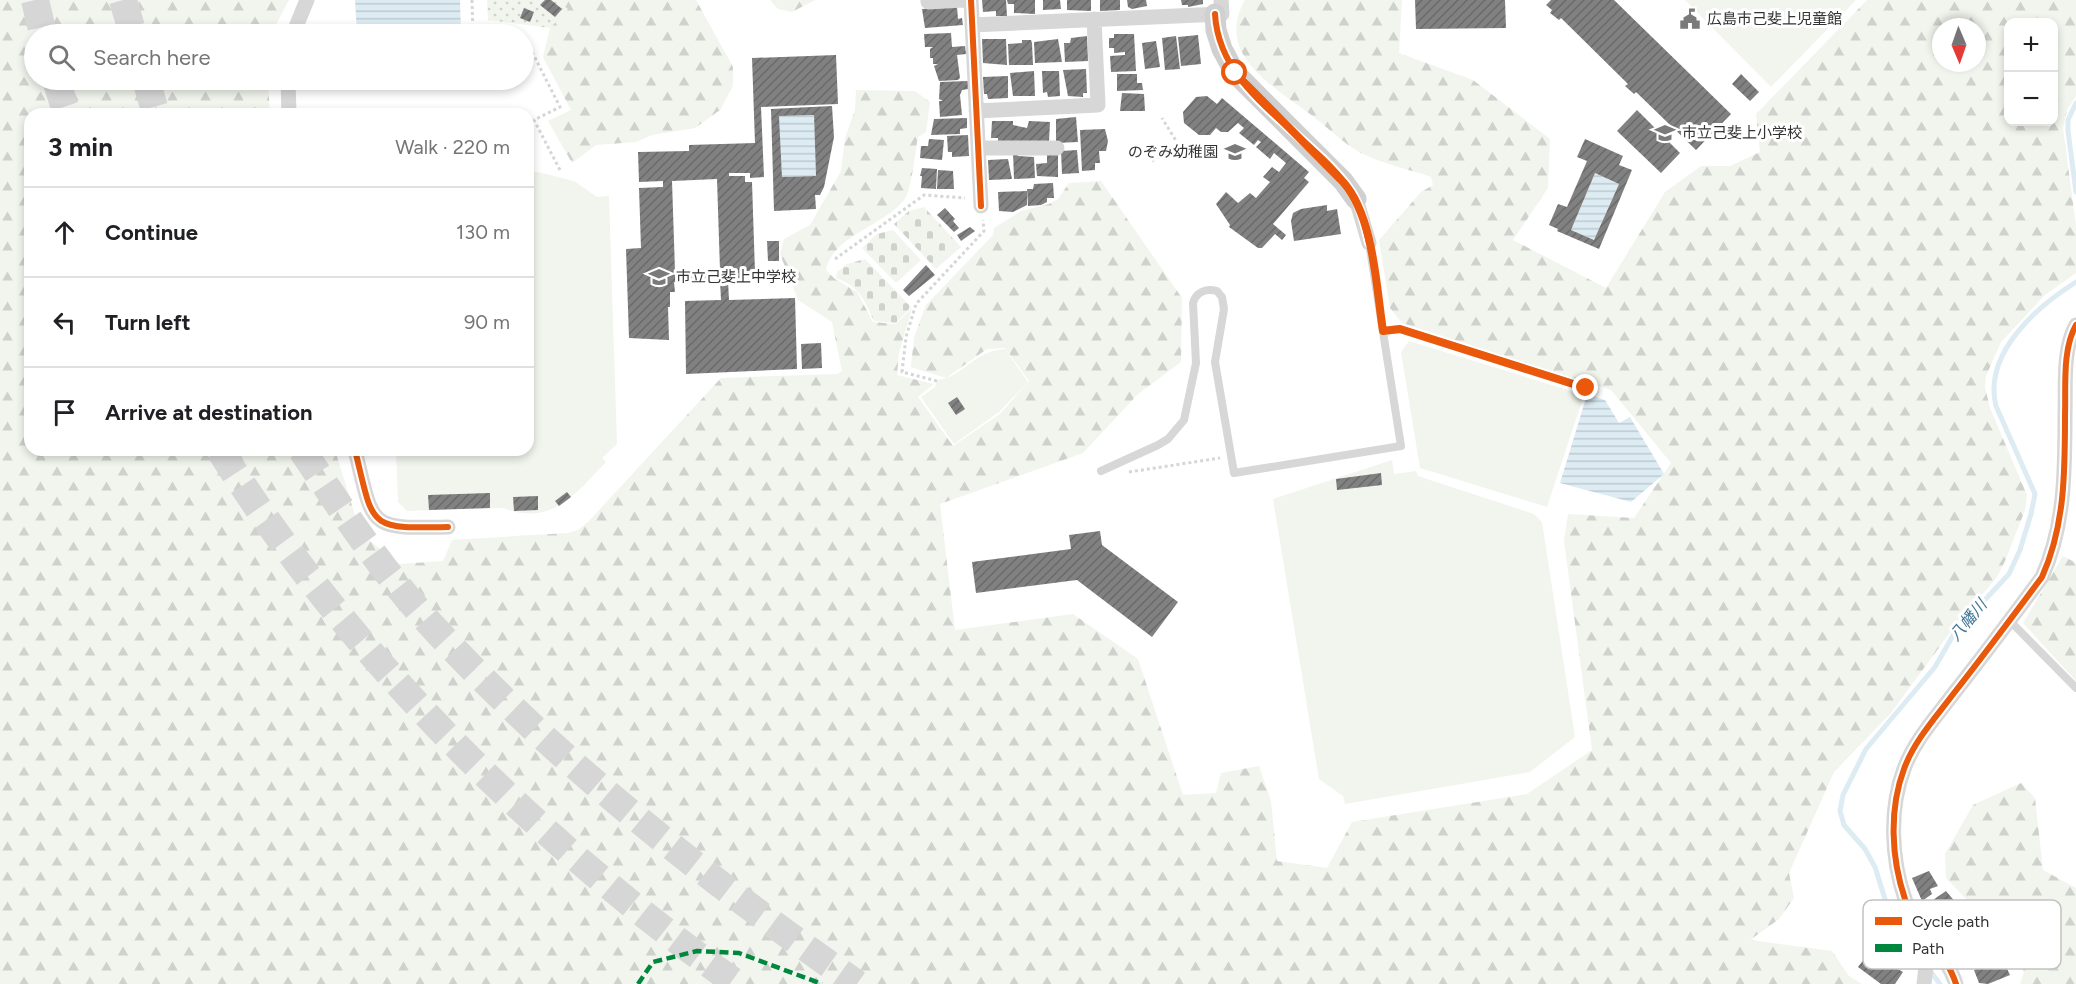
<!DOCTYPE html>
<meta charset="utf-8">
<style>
body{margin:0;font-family:Figtree,"Noto Sans JP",sans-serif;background:#f2f2f2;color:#202124}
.controls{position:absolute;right:18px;top:18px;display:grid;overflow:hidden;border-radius:12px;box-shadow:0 3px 9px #0003}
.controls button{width:54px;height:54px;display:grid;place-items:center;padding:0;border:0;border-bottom:2px solid #e0e0e0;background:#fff;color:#202124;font:30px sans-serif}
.compass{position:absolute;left:1932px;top:18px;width:54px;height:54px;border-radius:50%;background:#fff;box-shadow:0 3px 9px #0003;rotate:178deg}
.stop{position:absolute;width:18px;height:18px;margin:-14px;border:4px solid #ea580c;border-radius:50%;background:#fff}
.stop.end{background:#ea580c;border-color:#fff;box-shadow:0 2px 6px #0008}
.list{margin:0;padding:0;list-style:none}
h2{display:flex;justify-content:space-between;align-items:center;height:78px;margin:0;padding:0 24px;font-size:26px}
h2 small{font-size:20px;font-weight:400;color:#757577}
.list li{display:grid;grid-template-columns:39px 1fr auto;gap:18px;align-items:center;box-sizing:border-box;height:90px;padding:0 24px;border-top:2px solid #e0e0e0}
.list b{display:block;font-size:22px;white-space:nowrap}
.list em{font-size:20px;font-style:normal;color:#757577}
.icon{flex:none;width:33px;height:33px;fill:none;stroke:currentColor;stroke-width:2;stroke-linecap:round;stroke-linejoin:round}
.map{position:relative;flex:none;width:2076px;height:984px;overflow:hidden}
.search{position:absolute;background:#fff;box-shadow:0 3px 9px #0003;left:24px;top:24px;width:510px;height:66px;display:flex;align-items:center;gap:15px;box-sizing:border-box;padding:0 21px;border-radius:33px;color:#757577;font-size:22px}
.panel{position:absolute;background:#fff;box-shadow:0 3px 9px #0003;left:24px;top:108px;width:510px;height:348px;border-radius:18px}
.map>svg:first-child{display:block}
.green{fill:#f1f5ed}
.forest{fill:url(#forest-firs);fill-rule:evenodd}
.cemetery{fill:url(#cemetery-stones)}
.park{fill:url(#park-dots)}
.water{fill:url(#water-rules)}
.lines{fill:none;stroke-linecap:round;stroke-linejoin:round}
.stream{stroke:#ddebf3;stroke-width:5}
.building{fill:url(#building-hatch);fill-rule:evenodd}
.highway-tunnel{stroke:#d6d6d6;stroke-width:28;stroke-dasharray:28 14;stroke-linecap:butt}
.path{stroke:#d6d6d6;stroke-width:3;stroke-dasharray:3 3;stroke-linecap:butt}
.lane{stroke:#d7d7d7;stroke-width:8}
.street{stroke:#d7d7d7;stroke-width:15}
.secondary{stroke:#d0d0d0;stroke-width:21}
.quiet{stroke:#00873e;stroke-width:4.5;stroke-dasharray:9 4.5;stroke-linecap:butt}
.cycleway-casing{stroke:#fff;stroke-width:10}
.cycleway{stroke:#e8590c;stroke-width:6}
.route{stroke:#ea580c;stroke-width:8}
.labels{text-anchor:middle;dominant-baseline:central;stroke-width:6;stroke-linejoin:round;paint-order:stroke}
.poi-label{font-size:15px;fill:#333;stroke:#fff;text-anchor:start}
.water-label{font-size:16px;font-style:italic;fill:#3f7597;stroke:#fff}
.key{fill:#fff;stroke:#c2c2c2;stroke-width:1.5}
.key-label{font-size:16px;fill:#333}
</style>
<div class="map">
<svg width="2076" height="984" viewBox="0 0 2076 984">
<defs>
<pattern id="forest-firs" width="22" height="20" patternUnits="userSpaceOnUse" patternTransform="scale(1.5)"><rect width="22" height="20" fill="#f1f5ed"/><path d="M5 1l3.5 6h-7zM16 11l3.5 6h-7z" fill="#cfd2cc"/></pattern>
<pattern id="cemetery-stones" width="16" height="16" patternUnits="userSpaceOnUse" patternTransform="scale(1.5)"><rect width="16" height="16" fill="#f1f5ed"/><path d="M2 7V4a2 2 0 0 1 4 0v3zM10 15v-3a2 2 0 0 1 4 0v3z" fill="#cfd2cc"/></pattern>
<pattern id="park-dots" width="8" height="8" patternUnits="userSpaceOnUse" patternTransform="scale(1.5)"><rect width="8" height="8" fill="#f1f5ed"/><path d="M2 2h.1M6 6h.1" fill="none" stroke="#cfd2cc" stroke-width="1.8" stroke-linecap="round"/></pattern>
<pattern id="water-rules" width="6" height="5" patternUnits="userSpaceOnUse" patternTransform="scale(1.5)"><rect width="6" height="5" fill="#ddebf3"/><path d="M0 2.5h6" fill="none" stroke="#becad1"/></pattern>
<pattern id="building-hatch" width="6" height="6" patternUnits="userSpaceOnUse" patternTransform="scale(1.5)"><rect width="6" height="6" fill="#818181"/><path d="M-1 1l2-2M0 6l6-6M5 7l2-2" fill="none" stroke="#6a6a6a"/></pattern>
</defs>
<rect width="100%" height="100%" fill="#fff"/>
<path class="green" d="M1685,0H1856L1771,87Z
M538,172L574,181L597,197L609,196L617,444L602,458L606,462C575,494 552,527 503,508L407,511L398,502L396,450H528V173Z
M1409,341L1584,395L1547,507L1420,468L1401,352Z
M1005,349L1028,382L999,412L954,444L921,397L935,387L937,380C963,378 972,351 1005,349Z
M1392,460L1394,474L1416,471L1418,476L1534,514L1542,522L1575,737L1530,772L1345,804L1343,796L1319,779L1273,499Z"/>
<path class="forest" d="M0,0H289L271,34H34V80H268L270,114H30V450H335L355,515L369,540L399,564L443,561L452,540L568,533L578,530L589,521L721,378L837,374L842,371L832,322L798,300L780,254L784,239L810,225L841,171L845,138L855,110L856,90L915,91L930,102L926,132L918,137C915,151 912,190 904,200C884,226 833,235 826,270L835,279L857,292L873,322L896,324L912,308L899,353L897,375L934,384L918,397L953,446L1000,414L1029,381L1005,348L987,349L946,378L911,367L914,337L926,305L993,235L994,228L1021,211L1049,204L1058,199L1069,183L1101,181L1182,298L1181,362L1138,394L1083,453L940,504L955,630L1073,614L1138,659L1183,795L1216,793L1221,773L1259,766L1271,801L1277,861L1327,868L1352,822L1527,794L1592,750L1564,541L1568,514L1634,518L1671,463L1611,390L1402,323L1390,308L1379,240L1421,192L1433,185L1431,177C1409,169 1382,164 1361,153C1343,143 1326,126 1310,114C1273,86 1214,54 1245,0H1402L1399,53L1473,80L1550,139L1548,188L1513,240L1606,288L1665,192L1701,166H1730L1760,152L1756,114L1867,0H2076V96L2067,110L2063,128L2076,226V273L2045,295L2001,342L1986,376L1985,387L1990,408L2027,495L2025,510L2006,559L1997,577L1949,634L1891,713L1834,772L1789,873L1794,898L1779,919L1750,940L1832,951L1849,976L1862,984H0ZM2008,22H2054V122H2008ZM1941,27H1977V63H1941Z
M556,0H696L733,67V86L720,110L695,128L652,135L636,142L596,145L572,163L548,121L571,110L543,57L550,28L567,9Z
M770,0H815L792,12L778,9Z
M2063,556L2076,563V681L2023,623Z
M2021,783L2035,798L2043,870L2076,888V984H2020L2024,972L2010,945L1946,878L1945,854L1973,805Z"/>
<path class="cemetery" d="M924,207L961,247L936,269L894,224L909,211Z
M893,230L921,260L896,283L862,248L877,234Z
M865,259L911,307L896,323L874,321C863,298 861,288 836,278L837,272L847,264Z"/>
<path class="park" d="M487,0H556L568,9L550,28L488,20Z"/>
<path class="water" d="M355,0H460L461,34H357Z
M814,115L816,176L782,177L779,116Z
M1595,173L1619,184L1594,240L1571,230Z
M1590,395L1605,400L1619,423L1630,417L1664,474L1631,502L1560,483L1586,398Z"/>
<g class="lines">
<path class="stream" d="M2076,103L2068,120V131L2076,192
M1924,964L1894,928L1875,867L1865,849L1844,825L1840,811L1843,795L1866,749L1935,667L1955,632L2009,574L2020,550L2031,514L2035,494L1996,406C1983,354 2036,307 2076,282
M1930,971L1940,984"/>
</g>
<path class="building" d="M545,0H551L562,9L555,17L540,5Z
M982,0H1006L1007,16H996V11L983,12Z
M1007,0H1035V14L1014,13V4H1008Z
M1043,0H1060L1061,9L1043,10Z
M1067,0H1091V11L1067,10Z
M1100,0H1120V10L1100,11Z
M1127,0H1146L1147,6L1132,9L1128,7Z
M1181,0H1203V4L1188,7V5H1182Z
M1415,0H1505L1506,28L1416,29Z
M1551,0H1614L1731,114L1696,150L1636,92L1634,94L1625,86L1628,84L1561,18L1559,20L1550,13L1552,10L1546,5Z
M957,7L958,19L962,18L963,25L925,28L922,9Z
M524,8L534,12L530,22L520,18Z
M951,33L952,47L965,46L966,54L957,55L960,78L958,80L939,81L934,66L938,64H933V58H930V49L933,47H925L924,34Z
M1114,34H1134L1136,71L1111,72L1110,56L1125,55V52L1114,53V48H1109V38H1114Z
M1198,35L1201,64L1181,66L1178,37Z
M1087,36L1088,61L1065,62L1064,43H1070L1071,38Z
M1176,36L1180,69L1165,70L1162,38Z
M982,39H1006L1007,65L983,63Z
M1058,39L1062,62L1035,63L1034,42Z
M1022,40H1031L1032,43L1033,65H1009L1008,44L1022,43Z
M1156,41L1160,67L1145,69L1142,43Z
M836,55L838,104L761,107L764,177L750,178V173H729V176H745V182H752L755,272H743V279L728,281L729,300L795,298L797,369L686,374L685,301L721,300L720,280L674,282L675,292H670V307H668L669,340L629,338L626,249L641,248L639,188L663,187V181L639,182L638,152L689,151V145L755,143L752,58ZM717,179L720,270L675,271L672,181Z
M1086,69L1087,93H1083V97L1068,96L1063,70Z
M1034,71L1035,96H1013L1010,73Z
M1042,71H1059L1060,96L1048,97L1047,92L1043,93Z
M1117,74H1137V83H1142L1143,90L1117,91Z
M1741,74L1759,92L1750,101L1732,84Z
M1008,76V98L988,99L987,94H984L983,77Z
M968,81V89L962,90L960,95L962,115L940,117L939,101H943L939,99L940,82Z
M1122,93L1144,94L1145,111H1120Z
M1207,96L1217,104L1222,98L1309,172L1304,178L1309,182L1273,224L1286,235L1282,240L1275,234L1262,248H1258L1229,227L1230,225L1216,204L1226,192L1238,203L1250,193L1256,198L1270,182L1263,177L1272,167L1279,172L1286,163L1274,153L1270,159L1256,147L1261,142L1258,140L1254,145L1239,133L1244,128L1238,123L1228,132H1221L1216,128L1210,135H1199L1184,123L1183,112L1196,97Z
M832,106L834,137L824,187L820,195H815L816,209L774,211L771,109ZM814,115L816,176L782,177L779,116Z
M1637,110L1680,153L1661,173L1617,131Z
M1076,117L1078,142L1056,143V119Z
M967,118V128L960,129V134L931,135L934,119Z
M992,121H1013V125L1027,128L1029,121L1050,122L1049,141L998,143V138H991Z
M1105,129L1108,141L1106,151H1099L1100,163H1095V170L1082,171L1080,130Z
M968,135L969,156L952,157V152H948L947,136Z
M929,139L944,140L942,160L920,158L921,146H928Z
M1585,139L1623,156L1619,165L1632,170L1599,249L1557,231L1558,229L1549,225L1558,204L1567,207L1587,161L1577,157ZM1595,173L1619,184L1594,240L1571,230Z
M1077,150L1079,173L1062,174L1061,151Z
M1013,152H1018V156L1034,157L1035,178L1014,179Z
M1047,155H1058V177L1037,176L1036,164L1047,163Z
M1008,159L1012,179L989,180L988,160Z
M922,168L937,169L936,189L921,188L922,176H920Z
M938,170L953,171L954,189H937Z
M1053,183L1054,198H1047V202L1041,205L1028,206L1027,189H1033L1034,184Z
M1027,191V205L1013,212L999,211L998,192Z
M1327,205V211L1337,209L1341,234L1294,241L1291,221L1293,213L1301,209Z
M945,208L955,219L953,221L959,228L954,232L937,215Z
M970,227L975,231L961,241L957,235Z
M767,241H779V261H768Z
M926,265L935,275L909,296L903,290Z
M821,343L822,368L802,369L801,344Z
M957,397L965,409L956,415L948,403Z
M1381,473L1382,485L1337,490L1336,479Z
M567,492L571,497L559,506L555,501Z
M490,493V508L429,510L428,495Z
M538,496V510L514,511L513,497Z
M1100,531L1102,545L1178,602L1152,637L1077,580L976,593L972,562L1071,549L1069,535Z
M1929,871L1938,886L1930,889L1932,894L1922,901L1912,878Z
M1946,891L1968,917L1974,920L1995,952L1977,963L1969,951L1972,949L1955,924L1950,928L1933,900Z
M1875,945L1900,963L1896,968L1903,972L1895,984H1881L1858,967Z
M2002,958L2010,975L1988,984L1979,983L1974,970Z"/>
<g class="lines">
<path class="highway-tunnel" d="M35,0L43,34
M123,0L133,34
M56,80L67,114
M146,80L156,114
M220,450C348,655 540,845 737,984
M302,450C343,512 384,574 434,628C560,765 706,878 857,984"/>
<path class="path" d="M472,0L473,34
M524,36L560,107L534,120L561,172
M1152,161L1178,144L1162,118
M835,259L924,195L965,198
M937,381L902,372L906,337L916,304L984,231L983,220
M1129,472L1220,458"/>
<path class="lane" d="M1383,331L1399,329L1586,388
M1101,471L1158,445L1168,439L1184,420L1196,363L1193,303C1196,292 1206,288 1217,291L1222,297L1224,309L1215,362L1234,473L1401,446L1369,243
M2010,621L2076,688"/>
<path class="street" d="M928,0V2L964,0
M971,0L981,206
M972,25L1222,14L1221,0
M293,34L307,0
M288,80L289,114
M976,111L1098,105L1094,19
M978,148H1057
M1356,199L1369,243
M355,450C374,527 366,529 448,527
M1924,984L1929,941
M1956,984C1946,952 1917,931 1905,899C1891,858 1889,809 1904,769C1914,741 1936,717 1954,693C1984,655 2013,616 2042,577C2065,526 2065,471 2065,415C2066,387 2062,350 2076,325"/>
<path class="secondary" d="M1215,14L1216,30L1222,49L1235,73L1343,181L1356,199"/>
<path class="quiet" d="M638,984L653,962L697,951L739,953L822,984"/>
<g class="cycleway-casing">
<path id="cycleway" d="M971,0L981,206
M1215,14C1219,92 1306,130 1348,187C1361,204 1364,223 1369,243
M355,450C374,527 366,529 448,527
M1956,984C1946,952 1917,931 1905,899C1891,858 1889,809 1904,769C1914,741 1936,717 1954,693C1984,655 2013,616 2042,577C2065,526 2065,471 2065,415C2066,387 2062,350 2076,325"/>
</g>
<use href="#cycleway" class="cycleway"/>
</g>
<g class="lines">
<path class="route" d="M1235,73L1343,182C1374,217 1376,286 1383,331L1400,329L1586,388"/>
</g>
<defs>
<g id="civic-bare" transform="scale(1.62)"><path d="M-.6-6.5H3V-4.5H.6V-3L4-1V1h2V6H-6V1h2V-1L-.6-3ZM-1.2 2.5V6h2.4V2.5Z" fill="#7a7a7a" stroke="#fff" stroke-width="2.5" paint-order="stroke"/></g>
<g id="school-bare" transform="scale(1.62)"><path d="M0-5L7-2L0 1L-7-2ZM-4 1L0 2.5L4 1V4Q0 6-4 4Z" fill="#7a7a7a" stroke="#fff" stroke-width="2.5" paint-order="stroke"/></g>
</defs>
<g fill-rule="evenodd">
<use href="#civic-bare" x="1690" y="19"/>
<use href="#school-bare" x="1665" y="133"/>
<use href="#school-bare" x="1235" y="152"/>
<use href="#school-bare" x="659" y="277"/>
</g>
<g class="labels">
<g class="poi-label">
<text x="1707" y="19">広島市己斐上児童館</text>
<text x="1682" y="133">市立己斐上小学校</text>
<text x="1218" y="152" text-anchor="end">のぞみ幼稚園</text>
<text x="676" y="277">市立己斐上中学校</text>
</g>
<g class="water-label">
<text transform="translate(1968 620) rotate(-50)">八幡川</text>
</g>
</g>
<rect x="1863" y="900" width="198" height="69" rx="9" class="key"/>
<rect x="1875" y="917" width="27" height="8" fill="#e8590c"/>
<rect x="1875" y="944" width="27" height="8" fill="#00873e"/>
<g class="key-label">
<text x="1912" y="927">Cycle path</text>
<text x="1912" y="954">Path</text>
</g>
</svg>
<div class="controls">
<button>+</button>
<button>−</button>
</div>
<svg class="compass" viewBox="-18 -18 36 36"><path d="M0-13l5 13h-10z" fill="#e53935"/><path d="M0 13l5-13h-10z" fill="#757577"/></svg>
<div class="stop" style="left:1235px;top:73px"></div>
<div class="stop end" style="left:1586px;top:388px"></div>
<div class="search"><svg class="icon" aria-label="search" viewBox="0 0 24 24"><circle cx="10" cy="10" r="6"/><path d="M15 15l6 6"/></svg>Search here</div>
<section class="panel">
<h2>3 min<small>Walk · 220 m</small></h2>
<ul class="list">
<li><svg class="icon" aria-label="ahead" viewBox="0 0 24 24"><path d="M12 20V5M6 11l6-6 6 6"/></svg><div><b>Continue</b></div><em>130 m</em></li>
<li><svg class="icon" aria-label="left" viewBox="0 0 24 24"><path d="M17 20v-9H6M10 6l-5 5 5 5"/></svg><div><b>Turn left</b></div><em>90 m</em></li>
<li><svg class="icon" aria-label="arrive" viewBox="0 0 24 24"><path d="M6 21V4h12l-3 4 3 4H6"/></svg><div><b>Arrive at destination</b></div></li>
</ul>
</section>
</div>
